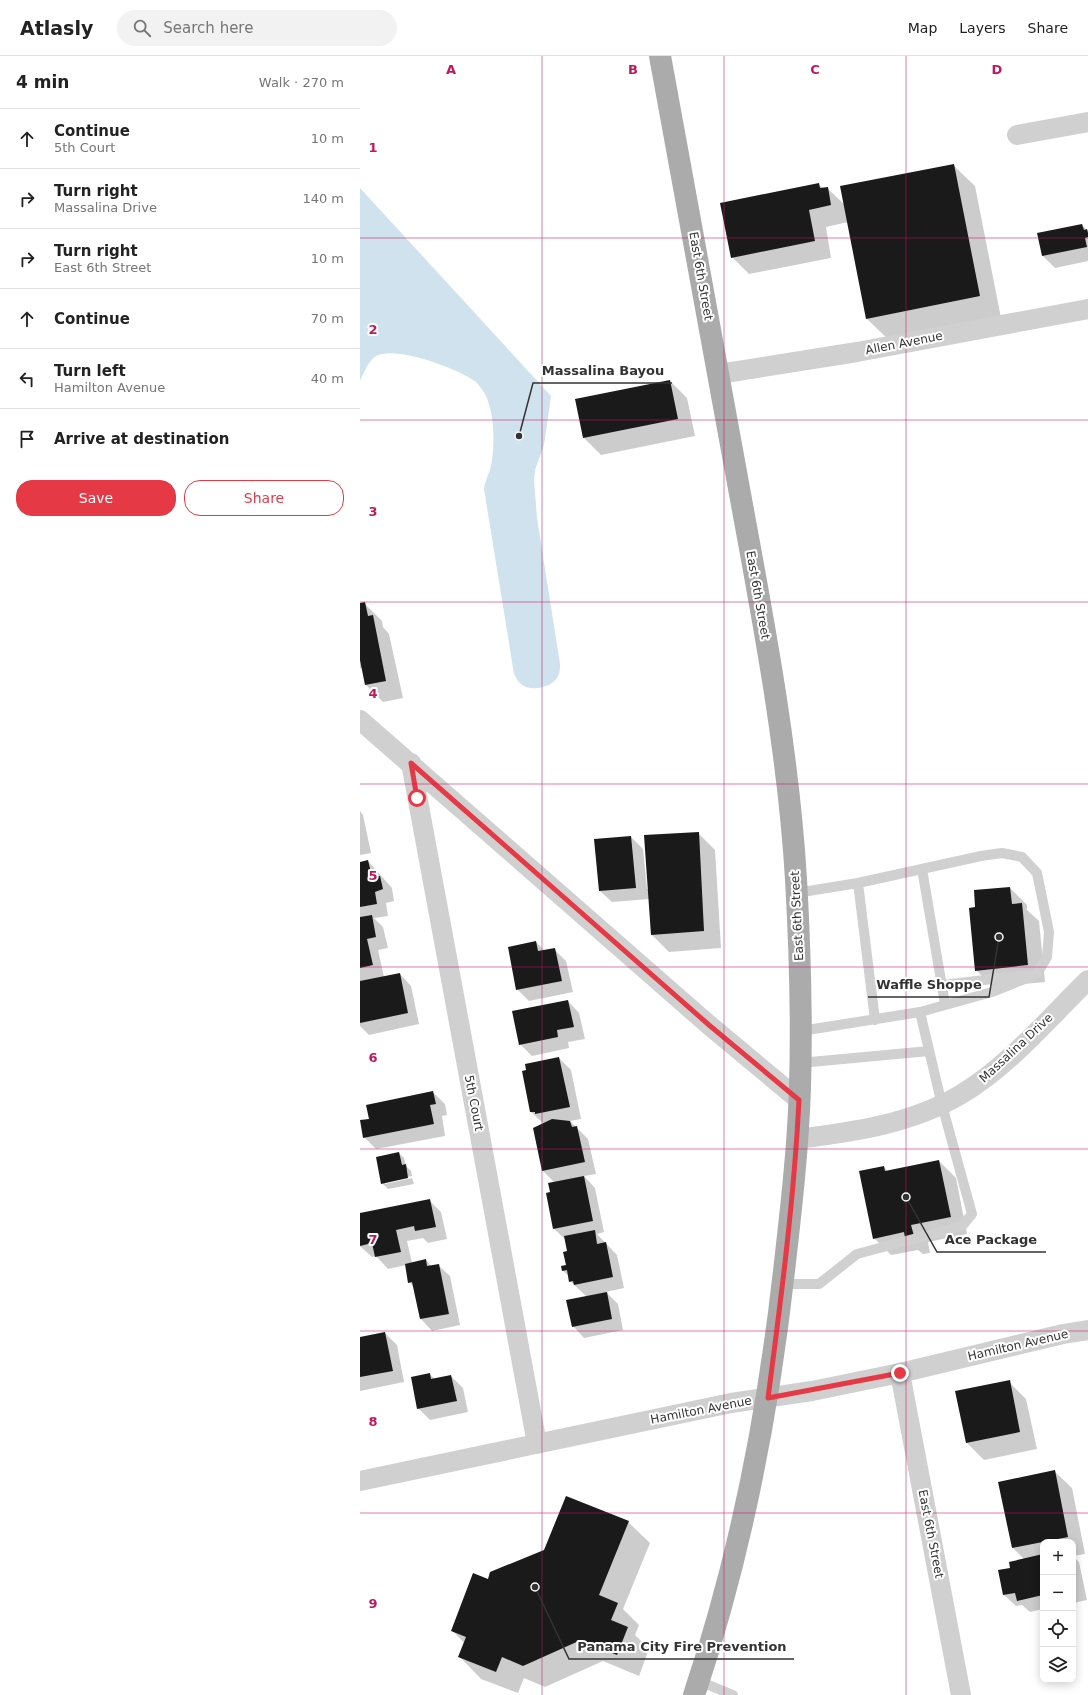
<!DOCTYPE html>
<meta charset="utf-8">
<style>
body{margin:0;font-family:"DejaVu Sans",sans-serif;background:#f2f2f2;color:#222}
.controls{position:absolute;right:12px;bottom:12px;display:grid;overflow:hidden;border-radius:8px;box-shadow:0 2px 10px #0003}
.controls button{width:36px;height:36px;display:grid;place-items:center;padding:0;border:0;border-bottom:1px solid #e0e0e0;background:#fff;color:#222;font:20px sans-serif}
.stop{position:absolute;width:12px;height:12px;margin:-9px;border:3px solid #e63946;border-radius:50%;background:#fff}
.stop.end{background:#e63946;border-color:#fff;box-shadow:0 1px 4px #0008}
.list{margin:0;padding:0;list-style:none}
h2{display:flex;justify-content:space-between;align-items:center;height:52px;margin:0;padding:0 16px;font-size:17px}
h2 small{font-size:13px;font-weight:400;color:#767676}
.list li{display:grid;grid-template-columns:26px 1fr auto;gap:12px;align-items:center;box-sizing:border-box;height:60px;padding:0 16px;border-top:1px solid #e0e0e0}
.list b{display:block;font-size:15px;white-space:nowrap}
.list p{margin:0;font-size:13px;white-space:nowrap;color:#767676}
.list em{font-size:13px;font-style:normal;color:#767676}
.actions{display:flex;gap:8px;padding:12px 16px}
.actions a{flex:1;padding:9px 0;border:1px solid #e63946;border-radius:16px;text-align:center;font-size:14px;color:#e63946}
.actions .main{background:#e63946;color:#fff}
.icon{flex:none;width:22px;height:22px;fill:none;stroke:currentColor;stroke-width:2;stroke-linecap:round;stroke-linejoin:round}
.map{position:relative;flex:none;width:728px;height:1639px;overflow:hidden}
header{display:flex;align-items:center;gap:24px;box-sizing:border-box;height:56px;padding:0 20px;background:#fff;border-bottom:1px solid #e0e0e0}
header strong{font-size:19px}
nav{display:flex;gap:22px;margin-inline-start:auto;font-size:14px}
.search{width:280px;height:36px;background:#f2f2f2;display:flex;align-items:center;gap:10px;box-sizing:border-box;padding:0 14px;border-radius:22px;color:#767676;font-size:15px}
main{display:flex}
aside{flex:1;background:#fff}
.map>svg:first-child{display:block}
.water{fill:#cfe2ee}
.shadow{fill:#0003}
.building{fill:#1a1a1a}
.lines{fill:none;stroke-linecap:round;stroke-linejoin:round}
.service{stroke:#d0d0d0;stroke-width:10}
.minor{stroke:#d0d0d0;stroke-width:20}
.primary{stroke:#ababab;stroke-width:22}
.route{stroke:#e63946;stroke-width:5}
.grid{fill:none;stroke:#c2185b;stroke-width:1;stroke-opacity:0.55}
.labels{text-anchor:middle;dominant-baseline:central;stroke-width:4;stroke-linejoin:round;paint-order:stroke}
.street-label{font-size:12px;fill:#333;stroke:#fff}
.grid-label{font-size:13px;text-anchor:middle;font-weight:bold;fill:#c2185b;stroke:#fff;stroke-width:4;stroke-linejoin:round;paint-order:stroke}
.leader{fill:none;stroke:#333;stroke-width:1.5}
.callout-dot{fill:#333;stroke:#fff;stroke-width:1.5}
.callout-label{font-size:13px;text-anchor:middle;font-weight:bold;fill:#333;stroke:#fff;stroke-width:4;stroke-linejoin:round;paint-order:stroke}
</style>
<header>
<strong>Atlasly</strong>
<div class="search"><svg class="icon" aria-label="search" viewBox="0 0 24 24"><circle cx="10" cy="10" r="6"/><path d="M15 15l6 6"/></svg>Search here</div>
<nav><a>Map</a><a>Layers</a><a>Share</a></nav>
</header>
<main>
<aside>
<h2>4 min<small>Walk · 270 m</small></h2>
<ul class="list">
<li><svg class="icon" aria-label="ahead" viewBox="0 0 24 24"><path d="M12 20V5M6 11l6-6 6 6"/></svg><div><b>Continue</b><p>5th Court</p></div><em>10 m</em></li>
<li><svg class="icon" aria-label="right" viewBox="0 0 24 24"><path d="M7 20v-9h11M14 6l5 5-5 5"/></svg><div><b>Turn right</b><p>Massalina Drive</p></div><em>140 m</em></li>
<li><svg class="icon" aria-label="right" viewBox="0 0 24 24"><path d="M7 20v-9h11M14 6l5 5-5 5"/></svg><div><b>Turn right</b><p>East 6th Street</p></div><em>10 m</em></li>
<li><svg class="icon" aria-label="ahead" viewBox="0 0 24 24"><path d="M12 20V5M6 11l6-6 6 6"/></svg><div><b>Continue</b></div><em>70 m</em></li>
<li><svg class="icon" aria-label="left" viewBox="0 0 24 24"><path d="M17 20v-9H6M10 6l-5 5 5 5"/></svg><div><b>Turn left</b><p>Hamilton Avenue</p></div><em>40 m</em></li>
<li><svg class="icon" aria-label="arrive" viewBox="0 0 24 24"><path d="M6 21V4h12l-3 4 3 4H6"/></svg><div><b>Arrive at destination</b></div></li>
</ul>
<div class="actions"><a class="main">Save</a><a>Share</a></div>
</aside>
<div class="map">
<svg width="728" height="1639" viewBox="0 0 728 1639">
<rect width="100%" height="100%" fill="#fff"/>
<path class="water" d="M0,132L191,340L184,389L175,414L174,424L177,462L200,608C200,611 200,615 199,618C195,631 171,637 161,628C158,626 156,621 154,618L124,433C125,424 129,419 131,410C135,389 135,358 125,338C123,335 119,329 116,326C100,313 35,289 16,300C8,305 4,317 0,325Z"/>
<path class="shadow" d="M593,109L615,130L641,262L529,284L507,263L488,166L466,171L471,202L389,218L372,201L458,128L463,132H467L485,149Z
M722,169L728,175V205L695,212L683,200L678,178Z
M310,325L327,342L335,380L241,399L224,382L216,344Z
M0,548H5L22,565L23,571L29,578L43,642L23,646L6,629L3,612H0Z
M0,755L3,759L11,797L0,799Z
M338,777L355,794L361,892L309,896L292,879L289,843L252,846L240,835L271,781L283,793L287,833H288Z
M8,805L32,832L34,845L26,847L28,860L14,862L23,871L28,892L18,894L24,921L40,918L51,930L59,968L9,979L0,970V807Z
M650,832L667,849V854L679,865L685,926L633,931L616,914V852Z
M176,886L185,895L194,893L206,905L213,936L169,945L157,933Z
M208,945L219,957L225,983L208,986L209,992L172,1000L160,988Z
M199,1002L211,1014L221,1063L210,1065L228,1083L236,1118L224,1120L235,1132L244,1176L237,1178L257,1199L264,1232L246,1236L258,1248L263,1274L224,1282L213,1270L227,1241L210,1225L209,1220L203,1215L207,1210L208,1196L206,1184L194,1173L191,1137L195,1127L183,1115L184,1068L171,1056Z
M73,1036L85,1048L87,1059L82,1060L85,1080L16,1093L4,1081L10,1063Z
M39,1097L44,1102L46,1110L51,1115L52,1120L25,1126V1128L52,1122L54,1128L28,1133L22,1127Z
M579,1105L596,1122L607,1178L568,1186L570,1197L563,1198L558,1194L531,1199L514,1182L524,1111L528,1116Z
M69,1144L81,1156L87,1183L68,1187L63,1182L47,1185L52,1207L66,1204L71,1210L78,1209L90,1220L100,1269L72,1275L61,1263L54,1231L49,1226L46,1209L28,1213L16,1200L12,1201L0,1190V1158Z
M25,1277L37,1289L44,1326L0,1335V1282Z
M69,1318L75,1323L91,1320L103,1332L108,1356L70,1364L58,1352Z
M649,1326L666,1343L677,1393L624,1404L607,1387Z
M694,1415L712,1432L725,1498L713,1500V1486H683V1553L670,1556L662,1549L656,1550L644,1539L651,1513L664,1503L653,1492Z
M268,1466L290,1487L263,1553L279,1569L275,1579L289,1593L279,1620L243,1605L185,1631L164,1622L158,1637L121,1623L100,1601L105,1588L92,1574L128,1524Z
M713,1500L719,1506L727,1544L713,1547Z"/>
<path class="building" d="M594,108L620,240L506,263L480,130Z
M459,127L460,132L468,131L471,149L449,154L455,185L371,202L360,147Z
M722,168L724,174L727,173L728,177V181L725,182L727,191L682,200L677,177Z
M310,324L318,363L223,382L215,343Z
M5,546L8,560L13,559L26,625L5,629L0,604V547Z
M339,776L344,875L291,879L284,779Z
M271,780L276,832L239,835L234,783Z
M8,804L12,821L20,820L23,833L15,836L17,848L0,851V806Z
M650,831L652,848L662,847L668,909L615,915L609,852L615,851L614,834Z
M12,859L16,881L7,883L13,909L0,912V861Z
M176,885L178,895L195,892L202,925L156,934L148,891Z
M40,917L48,957L0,967V925Z
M208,944L214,971L197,974L198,981L159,989L152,955Z
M199,1001L210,1051L175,1058V1056H170L162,1015L166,1014L165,1008Z
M73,1035L76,1048L70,1049L74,1068L3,1082L0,1064L9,1063L6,1049Z
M192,1063L210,1065L212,1071L217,1070L225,1106L182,1115L173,1072Z
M39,1096L42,1109L46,1108L48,1122L21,1128L16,1101Z
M579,1104L591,1161L551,1169L554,1180L545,1182L544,1176L513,1183L499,1115L524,1110L525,1115Z
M224,1120L233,1165L193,1173L186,1137L190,1136L188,1127Z
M70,1143L76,1171L55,1175L54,1170L36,1174L41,1196L15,1201L12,1187L0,1190V1157Z
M235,1174L237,1188L246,1186L253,1221L214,1229L213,1225L209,1226L207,1214L202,1215L201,1210L206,1209L203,1196L207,1195L204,1180Z
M66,1203L67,1210L79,1208L89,1258L60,1263L52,1226L48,1227L45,1208Z
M247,1236L252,1263L212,1271L206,1244Z
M25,1276L33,1315L0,1321V1281Z
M70,1317L71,1323L91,1319L97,1345L57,1353L51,1321Z
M650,1324L660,1376L606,1387L595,1335Z
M695,1414L708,1481L652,1492L638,1426Z
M206,1440L269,1465L239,1539L258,1547L251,1564L268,1571L257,1599L221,1584L163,1610L142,1601L136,1616L98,1601L106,1581L91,1575L113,1517L128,1523L130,1516L184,1494Z
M683,1498V1539L657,1545L655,1537L643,1539L638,1514L650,1512L649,1506Z"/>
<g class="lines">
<path class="service" d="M562,813L585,948
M498,827L515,964
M436,837L498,827L621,800L642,797L662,801L677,817L689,876L687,901L677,918L632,936L560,956L441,975
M582,929L666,919
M440,1007L569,995
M423,1228H459L497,1198L602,1170L612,1158L582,1049L560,956
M339,1625L373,1639"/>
<path class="minor" d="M657,79L728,66
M359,318L497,296L728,253
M0,664L349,969L439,1044
M51,707L177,1388
M437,1083C493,1076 551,1068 600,1039C648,1011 689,962 728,924
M540,1317L601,1639
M0,1425L371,1347L452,1335L540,1317L703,1278L728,1274"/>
<path class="primary" d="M300,0C326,142 352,285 378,427C402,558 428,690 436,823C440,893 442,963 440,1032C438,1093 431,1154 424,1215C408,1359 380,1502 334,1639"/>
</g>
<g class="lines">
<path class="route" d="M57,742L51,707L349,969L439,1044C434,1144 421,1243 408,1342L540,1317"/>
</g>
<path class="grid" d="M182,0V1639M364,0V1639M546,0V1639M0,182H728M0,364H728M0,546H728M0,728H728M0,911H728M0,1093H728M0,1275H728M0,1457H728"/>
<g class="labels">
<g class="street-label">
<text transform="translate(341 220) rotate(80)">East 6th Street</text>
<text transform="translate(544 287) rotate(-11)">Allen Avenue</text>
<text transform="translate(398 539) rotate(80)">East 6th Street</text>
<text transform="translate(437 860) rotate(-93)">East 6th Street</text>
<text transform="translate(656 992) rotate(-43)">Massalina Drive</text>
<text transform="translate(114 1047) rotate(79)">5th Court</text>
<text transform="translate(658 1289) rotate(-13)">Hamilton Avenue</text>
<text transform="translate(341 1354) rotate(-11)">Hamilton Avenue</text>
<text transform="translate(571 1478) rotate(79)">East 6th Street</text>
</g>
</g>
<g class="grid-label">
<text x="91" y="18">A</text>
<text x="273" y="18">B</text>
<text x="455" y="18">C</text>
<text x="637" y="18">D</text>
<text x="13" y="96">1</text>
<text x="13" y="278">2</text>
<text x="13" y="460">3</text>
<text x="13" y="642">4</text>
<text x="13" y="824">5</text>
<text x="13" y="1006">6</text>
<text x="13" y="1188">7</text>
<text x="13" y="1370">8</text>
<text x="13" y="1552">9</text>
</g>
<path class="leader" d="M159 380L173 327H312M639 881L629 941H508M546 1141L577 1196H686M175 1531L209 1603H434"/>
<g class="callout-dot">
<circle cx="159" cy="380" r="4"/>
<circle cx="639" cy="881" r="4"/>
<circle cx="546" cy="1141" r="4"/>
<circle cx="175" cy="1531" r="4"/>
</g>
<g class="callout-label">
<text x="243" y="319">Massalina Bayou</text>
<text x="569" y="933">Waffle Shoppe</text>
<text x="631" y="1188">Ace Package</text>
<text x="322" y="1595">Panama City Fire Prevention</text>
</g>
</svg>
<div class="controls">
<button>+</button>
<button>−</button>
<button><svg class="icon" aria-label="locate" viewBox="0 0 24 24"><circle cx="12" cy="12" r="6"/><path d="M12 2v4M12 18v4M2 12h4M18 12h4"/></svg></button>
<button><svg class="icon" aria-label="layers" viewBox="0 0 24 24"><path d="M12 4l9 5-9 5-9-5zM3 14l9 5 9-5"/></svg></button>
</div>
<div class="stop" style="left:57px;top:742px"></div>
<div class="stop end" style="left:540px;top:1317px"></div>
</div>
</main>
